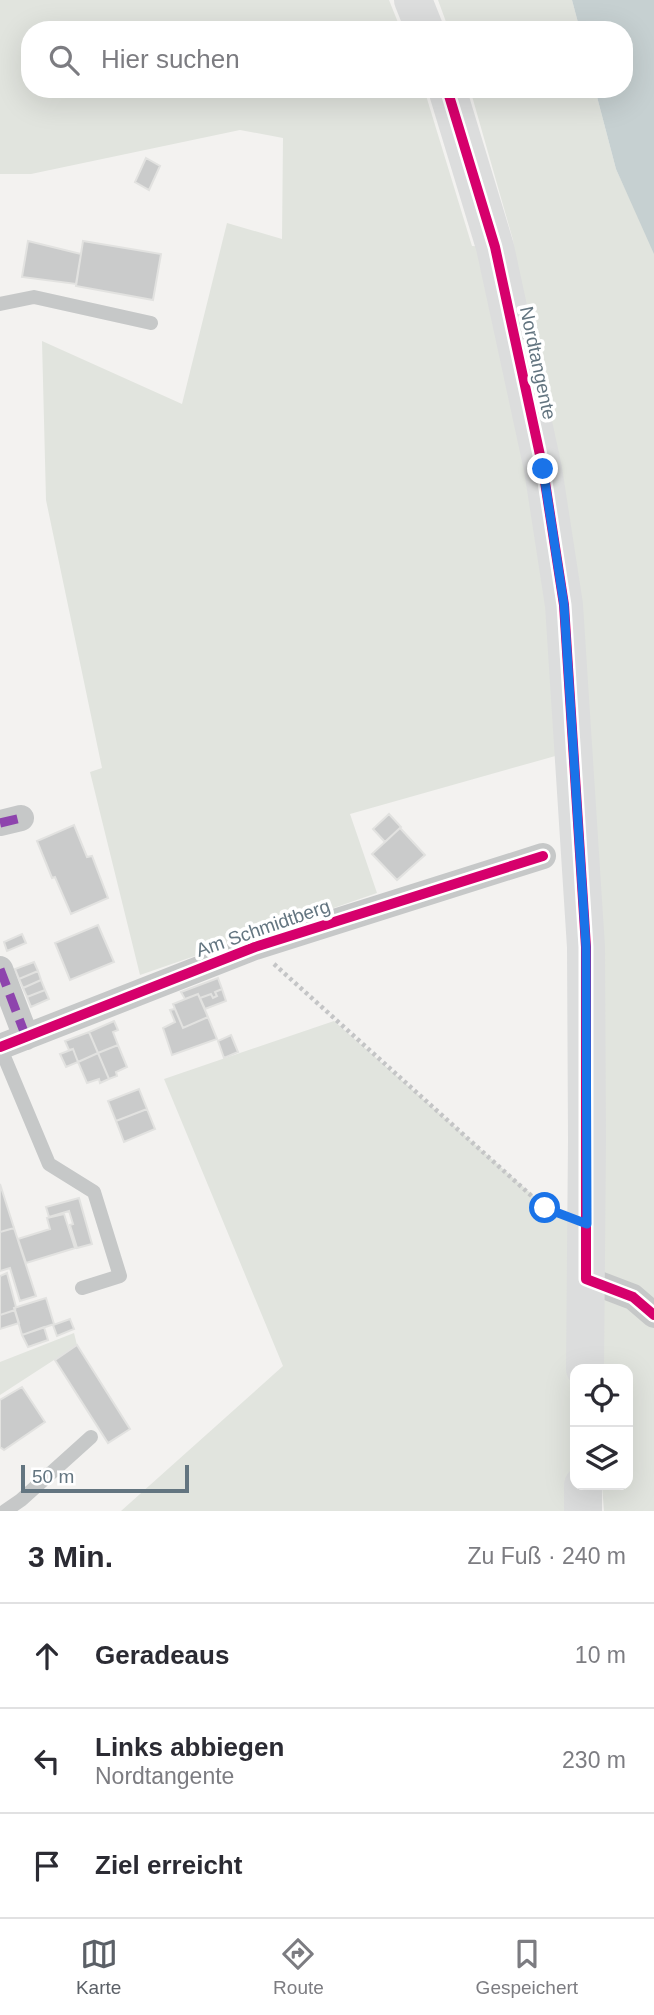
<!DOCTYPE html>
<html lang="de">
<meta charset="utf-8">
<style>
body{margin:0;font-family:Arial,sans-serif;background:#f2f2f3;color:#2b2b33}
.controls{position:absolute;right:21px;bottom:21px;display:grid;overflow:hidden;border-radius:14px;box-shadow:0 7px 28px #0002}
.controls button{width:63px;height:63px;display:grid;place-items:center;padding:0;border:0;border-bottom:2px solid #e1e1e2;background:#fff;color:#2b2b33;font:35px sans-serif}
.scale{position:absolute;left:21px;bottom:18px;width:168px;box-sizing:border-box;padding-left:7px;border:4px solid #637580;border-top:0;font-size:19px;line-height:24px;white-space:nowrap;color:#637580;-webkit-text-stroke:5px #fff;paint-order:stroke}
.stop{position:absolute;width:21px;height:21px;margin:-16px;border:5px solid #1a73e8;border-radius:50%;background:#fff}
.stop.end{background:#1a73e8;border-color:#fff;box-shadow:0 2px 7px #0008}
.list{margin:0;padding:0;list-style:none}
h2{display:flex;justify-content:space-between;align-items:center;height:91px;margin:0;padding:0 28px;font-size:30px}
h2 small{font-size:23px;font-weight:400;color:#7c7c81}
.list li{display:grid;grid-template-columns:46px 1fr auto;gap:21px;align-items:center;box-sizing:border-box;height:105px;padding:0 28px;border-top:2px solid #e1e1e2}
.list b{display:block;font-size:26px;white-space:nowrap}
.list p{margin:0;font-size:23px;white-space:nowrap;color:#7c7c81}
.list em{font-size:23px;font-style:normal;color:#7c7c81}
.icon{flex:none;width:38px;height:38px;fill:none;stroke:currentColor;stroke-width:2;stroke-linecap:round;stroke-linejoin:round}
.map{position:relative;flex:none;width:654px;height:1511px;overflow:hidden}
.search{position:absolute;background:#fff;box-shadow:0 7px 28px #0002;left:21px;right:21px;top:21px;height:77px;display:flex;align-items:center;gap:18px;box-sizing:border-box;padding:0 24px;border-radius:28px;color:#7c7c81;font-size:26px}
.sheet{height:406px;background:#fff}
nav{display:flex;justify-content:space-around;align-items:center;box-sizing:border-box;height:98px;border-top:2px solid #e1e1e2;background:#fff;font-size:19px;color:#7c7c81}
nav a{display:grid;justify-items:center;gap:4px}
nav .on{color:#5b6067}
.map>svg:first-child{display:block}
.green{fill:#e1e4de}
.water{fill:#c6d0d1}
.building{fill:#cacbcb;stroke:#e2e2e0;stroke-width:2}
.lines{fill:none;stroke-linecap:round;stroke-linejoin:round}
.path{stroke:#c4c5c6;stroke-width:4.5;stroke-dasharray:3.5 3.5;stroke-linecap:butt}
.service{stroke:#c6c8c8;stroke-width:14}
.minor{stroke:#c6c8c8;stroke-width:26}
.primary{stroke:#dcdddd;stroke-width:38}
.quiet{stroke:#8e44ad;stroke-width:9;stroke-dasharray:18 9;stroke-linecap:butt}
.cycleway-casing{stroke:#fff;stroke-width:15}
.cycleway{stroke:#d6006c;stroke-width:10}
.route{stroke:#1a73e8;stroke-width:9}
.labels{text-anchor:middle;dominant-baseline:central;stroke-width:7;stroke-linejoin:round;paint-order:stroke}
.street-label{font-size:19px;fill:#637580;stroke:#fff}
</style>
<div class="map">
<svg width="654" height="1511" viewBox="0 0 654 1511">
<rect width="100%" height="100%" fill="#f3f2f0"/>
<path class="green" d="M0,0H389L401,30H30V89H424L472,246L495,247L541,457L513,240L470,89H595L616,169L654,251V1511H604L602,1485H628V1369H575V1485L584,1511H121L283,1366L164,1079L334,1021L552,1212L590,1227L573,751L350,814L377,893L140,975L90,772L102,768L46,500L42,341L182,404L227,223L282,239L283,138L240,130L31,174H0Z
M438,0H572L580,30H449Z
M74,1333L77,1345L0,1395V1362Z"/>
<path class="water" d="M572,0H654V254L616,169L595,89H624V30H580Z"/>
<path class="building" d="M146,158L160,166L149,190L135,182Z
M28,241L81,254L76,284L22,277Z
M83,241L161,254L153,300L76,286Z
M389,814L401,827L385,842L373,829Z
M74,825L87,857L92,856L108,898L71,914L55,877L52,878L37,841Z
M400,828L425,855L397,880L372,854Z
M98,925L114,962L70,980L55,943Z
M22,934L26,943L7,951L4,942Z
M34,962L38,971L19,979L15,969Z
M38,971L41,980L23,988L19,979Z
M218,978L222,989L215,992L217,996L213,998L211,994L200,998L198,994L185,999L181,992Z
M41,980L45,990L27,997L23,988Z
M222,989L226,1001L205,1009L200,998L211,994L213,998L217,996L215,992Z
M45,990L49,999L31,1007L27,997Z
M198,994L208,1017L183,1028L173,1004Z
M175,1009L183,1028L208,1017L217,1039L172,1055L163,1028L175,1022L170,1010Z
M114,1021L118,1030L113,1032L118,1045L98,1053L89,1032Z
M89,1032L98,1053L78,1062L73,1049L69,1050L65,1041Z
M231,1035L238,1052L224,1058L218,1041Z
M118,1045L127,1067L116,1072L117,1076L109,1079L98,1053Z
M73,1049L78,1062L66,1067L60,1054Z
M98,1053L109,1079L100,1083L99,1079L87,1083L78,1062Z
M139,1089L147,1109L116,1121L108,1101Z
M147,1109L155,1129L124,1142L116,1121Z
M0,1184L14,1228L0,1232Z
M79,1198L92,1244L77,1248L70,1225L73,1224L69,1211L49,1217L46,1207Z
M64,1214L75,1248L26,1263L18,1239L50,1229L47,1218Z
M14,1228L36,1296L20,1301L10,1268L0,1271V1232Z
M7,1273L16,1307L15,1310L0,1315V1276Z
M46,1298L54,1324L22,1335L14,1308Z
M15,1310L19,1323L0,1329V1315Z
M70,1319L74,1329L57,1336L53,1325Z
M44,1327L48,1340L28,1347L22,1335Z
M77,1345L130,1429L108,1443L55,1360Z
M22,1387L45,1422L4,1450L0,1447V1400Z"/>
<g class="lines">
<path class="path" d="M274,964L545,1208L559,1213"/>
<path class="service" d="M0,304L34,297L151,323
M0,1047L49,1164L94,1192L120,1276L82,1288
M5,1511L21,1500L91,1437"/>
<path class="minor" d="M0,823L21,818
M0,969L26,1037
M0,1047L255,947L543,856
M586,1279L633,1297L654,1315"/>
<path class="primary" d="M413,0L425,30
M447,89L495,247L543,469L564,605L586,947L587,1140L585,1369
M583,1511V1485"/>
<path class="quiet" d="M0,823L21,818
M0,969L26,1037"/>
<g class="cycleway-casing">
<path id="cycleway" d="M447,89L495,247L543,469L564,605L586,947V1279L633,1297L654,1315
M0,1047L255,947L543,856"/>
</g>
<use href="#cycleway" class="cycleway"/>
</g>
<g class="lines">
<path class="route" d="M543,469L564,605L586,947L587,1224L545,1208"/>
</g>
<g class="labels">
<g class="street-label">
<text transform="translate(538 363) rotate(78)">Nordtangente</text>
<text transform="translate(263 928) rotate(-19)">Am Schmidtberg</text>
</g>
</g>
</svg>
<div class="controls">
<button><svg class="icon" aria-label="locate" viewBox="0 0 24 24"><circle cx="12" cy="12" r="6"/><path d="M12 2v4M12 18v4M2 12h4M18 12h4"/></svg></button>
<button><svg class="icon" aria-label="layers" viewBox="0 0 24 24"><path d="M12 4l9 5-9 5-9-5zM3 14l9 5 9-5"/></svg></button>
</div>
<div class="scale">50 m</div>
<div class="stop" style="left:545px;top:1208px"></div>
<div class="stop end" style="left:543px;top:469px"></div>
<div class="search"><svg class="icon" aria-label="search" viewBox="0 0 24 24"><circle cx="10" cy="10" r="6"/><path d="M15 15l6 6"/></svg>Hier suchen</div>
</div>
<section class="sheet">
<h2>3 Min.<small>Zu Fuß · 240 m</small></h2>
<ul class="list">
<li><svg class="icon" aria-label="ahead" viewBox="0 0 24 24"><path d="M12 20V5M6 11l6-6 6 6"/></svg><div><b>Geradeaus</b></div><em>10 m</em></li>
<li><svg class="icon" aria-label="left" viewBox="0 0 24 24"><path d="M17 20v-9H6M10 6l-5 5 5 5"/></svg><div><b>Links abbiegen</b><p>Nordtangente</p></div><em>230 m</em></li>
<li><svg class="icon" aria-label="arrive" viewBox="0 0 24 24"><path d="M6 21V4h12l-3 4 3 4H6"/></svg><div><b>Ziel erreicht</b></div></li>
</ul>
</section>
<nav>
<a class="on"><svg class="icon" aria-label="map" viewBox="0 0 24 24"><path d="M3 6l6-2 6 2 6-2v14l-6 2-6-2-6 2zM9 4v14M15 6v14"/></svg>Karte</a>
<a><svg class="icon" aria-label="directions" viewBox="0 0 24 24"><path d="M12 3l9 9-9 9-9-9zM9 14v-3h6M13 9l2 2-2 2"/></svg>Route</a>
<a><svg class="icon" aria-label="saved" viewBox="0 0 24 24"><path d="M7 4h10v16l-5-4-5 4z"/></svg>Gespeichert</a>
</nav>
